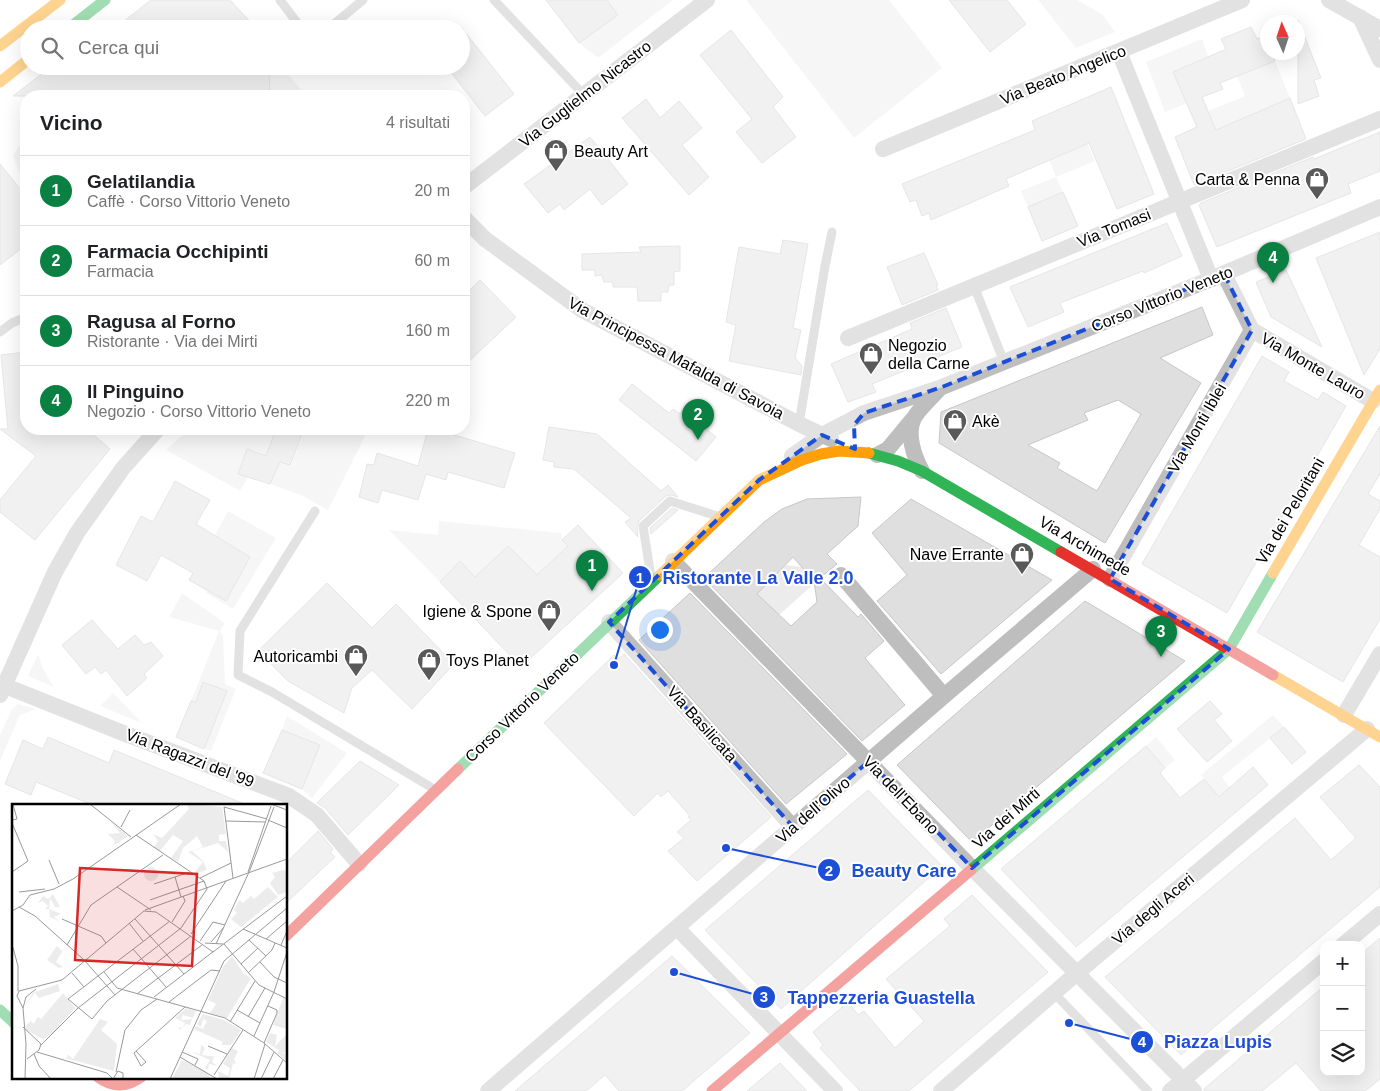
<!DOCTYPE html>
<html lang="it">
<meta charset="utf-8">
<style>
body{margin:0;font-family:Arial,sans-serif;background:#f6f6f6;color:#202124}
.controls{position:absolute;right:15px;bottom:15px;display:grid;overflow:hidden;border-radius:10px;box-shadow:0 5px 20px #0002}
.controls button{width:45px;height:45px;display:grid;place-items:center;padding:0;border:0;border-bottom:1px solid #e0e0e0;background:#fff;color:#202124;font:25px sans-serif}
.compass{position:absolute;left:1260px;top:15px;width:45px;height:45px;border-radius:50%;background:#fff;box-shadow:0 5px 20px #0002;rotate:357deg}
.you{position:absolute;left:659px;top:629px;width:18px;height:18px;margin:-12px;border:4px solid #fff;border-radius:50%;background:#1a73e8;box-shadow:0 0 0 8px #1a73e833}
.badge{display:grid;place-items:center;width:32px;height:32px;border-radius:50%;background:#0b8043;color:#fff;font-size:16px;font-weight:700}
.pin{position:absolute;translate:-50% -41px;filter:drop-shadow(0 1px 2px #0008)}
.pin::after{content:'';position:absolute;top:26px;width:18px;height:15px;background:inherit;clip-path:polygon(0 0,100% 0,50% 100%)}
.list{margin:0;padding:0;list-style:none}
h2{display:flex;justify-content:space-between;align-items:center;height:65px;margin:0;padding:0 20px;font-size:21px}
h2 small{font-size:16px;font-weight:400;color:#757577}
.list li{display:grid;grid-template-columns:32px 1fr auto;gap:15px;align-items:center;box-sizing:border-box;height:70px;padding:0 20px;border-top:1px solid #e0e0e0}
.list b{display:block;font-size:19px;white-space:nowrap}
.list p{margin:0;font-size:16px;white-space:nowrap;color:#757577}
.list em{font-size:16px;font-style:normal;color:#757577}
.icon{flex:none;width:28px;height:28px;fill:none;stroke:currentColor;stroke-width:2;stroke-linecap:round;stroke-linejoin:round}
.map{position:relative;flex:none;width:1380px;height:1091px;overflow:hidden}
.search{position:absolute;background:#fff;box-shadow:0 5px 20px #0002;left:20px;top:20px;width:450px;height:55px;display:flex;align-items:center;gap:12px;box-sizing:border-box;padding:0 18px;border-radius:28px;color:#757577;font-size:19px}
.panel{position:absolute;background:#fff;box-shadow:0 5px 20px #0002;left:20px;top:90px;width:450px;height:345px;border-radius:20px}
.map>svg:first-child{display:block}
.green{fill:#ececec}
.building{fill:#dfdfdf;stroke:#c7c7c7;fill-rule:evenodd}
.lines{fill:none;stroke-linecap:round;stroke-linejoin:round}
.lane{stroke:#bebebe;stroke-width:9}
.street{stroke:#bebebe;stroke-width:16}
.fast{stroke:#30b455;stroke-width:11}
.slow{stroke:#ff9f0a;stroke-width:11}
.jam{stroke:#e5322d;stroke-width:11}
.marked{fill:none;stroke:#1d4ed8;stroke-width:4;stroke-dasharray:10 6;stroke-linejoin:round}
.labels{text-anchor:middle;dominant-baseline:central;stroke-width:4;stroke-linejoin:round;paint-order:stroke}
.street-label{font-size:16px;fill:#000;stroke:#fff}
.poi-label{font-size:16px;fill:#000;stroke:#fff;text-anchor:start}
.inset-road{fill:none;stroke:#999;stroke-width:1}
.view{fill:#d62828;fill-opacity:0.15;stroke:#d62828;stroke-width:2.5}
.inset-edge{fill:none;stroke:#000;stroke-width:2.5}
.leader{fill:none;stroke:#1d4ed8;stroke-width:2}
.callout-dot{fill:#1d4ed8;stroke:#fff;stroke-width:2}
.mark-label{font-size:15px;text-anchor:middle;font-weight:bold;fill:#fff}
.callout-label{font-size:18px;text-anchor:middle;font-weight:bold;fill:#1d4ed8;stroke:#fff;stroke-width:4;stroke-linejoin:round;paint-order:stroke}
</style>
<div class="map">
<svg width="1380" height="1091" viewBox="0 0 1380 1091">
<rect width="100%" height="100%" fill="#fff"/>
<path class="green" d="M607,0H673L598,58L579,43L618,15Z
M746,0H889L942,68L854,138Z
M1038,0H1077L1102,14L1115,32L1076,48Z
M1202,39L1208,56L1174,72L1187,103L1165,112L1146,62Z
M1275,61L1290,98L1216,130L1208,111L1245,96L1237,76Z
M269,66H282L306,96H270Z
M26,142V180L18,170L13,155L21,143Z
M1087,143L1095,161L1056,177L1063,192L1028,207L1021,191L1056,177L1049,160Z
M189,429H284L283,432L276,430L266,456L247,449L239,474L248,477L240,491L166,450Z
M305,429H360L367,432L328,510L301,495L270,484L280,462L291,465Z
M228,511L276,538L233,609L206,593L207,590L226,601L250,557L220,538L217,544L211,542Z
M439,521L561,533L562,540L575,553L553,560L537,575L508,546L475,577L460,561L440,582L389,530L438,535Z
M785,565L802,567L815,583L779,615L757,594Z
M182,593L225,623L220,631L223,636L225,684L236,689L211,751L204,749L227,691L204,682L196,702L191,701L219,631L169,617Z
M38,654L43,669L54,687L28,676Z
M113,693L142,723L100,706Z
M18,704L36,709L20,715L0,761V735L12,709Z
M1273,715L1284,727L1222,777L1243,806L1233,814L1201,775Z
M287,716L347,753L312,798L302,789L320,745L282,730Z
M1156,737L1175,760L1165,768L1146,746Z"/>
<path class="building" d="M151,0H230L257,29H114Z
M546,0H607L618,15L579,43Z
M949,0H1007L1026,24L990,52Z
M1298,20L1321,78L1314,80L1319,96L1298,104Z
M461,27L514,94L485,116L446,66H461Z
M1251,27L1257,39L1266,36L1268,41V52H1272L1275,61L1220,83L1223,89L1202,97L1216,130L1290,98L1306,139L1194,185L1175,137L1197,127L1173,72L1226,49L1221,39Z
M731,30L783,97L773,107L796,137L762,163L736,132L752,119L700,55Z
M52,66H269L270,96H13Z
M1111,87L1154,194L1117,209L1089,143L1006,179L1009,186L931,220L929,213L922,216L916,200L910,202L902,184L1035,130L1032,121Z
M646,99L660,118L679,101L702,128L682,145L709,177L689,195L622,118Z
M1380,132V171L1348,184L1351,193L1217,247L1199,205L1201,203L1313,157L1314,159Z
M590,137L628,184L602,205L590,189L564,210L560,204L548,213L524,184Z
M0,164L26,196V245L0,265Z
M1063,192L1078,226L1042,241L1028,207Z
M1167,223L1182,256L1144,273L1143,271L1060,303L1064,312L1028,327L1010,287Z
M1380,232V349L1364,375L1316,258Z
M783,240L808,244L793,328L801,330L795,358L802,366L801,375L729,361L736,325L726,322L739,247L780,254Z
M680,246V271L674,272V285H669L668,292H661V301H638L637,287H613V282H604L602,275L595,276V270H582V254L641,252L639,247Z
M924,253L938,285H936L938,290L902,305L887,267Z
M1286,270L1322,347L1271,317L1256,282Z
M480,280L516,317L464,366V296Z
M1202,307L1213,335L1160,358L1201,383L1105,543L939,443L941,412ZM1118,400L1141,414L1097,491L1057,468L1060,463L1028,445L1088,420L1084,413Z
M946,308L962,347L872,384L876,392L848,402L831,364L912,329L910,323Z
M26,352V429H87L110,449L35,540L0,512V500L36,456L0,429H8L1,355Z
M1262,356L1289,372L1284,381L1318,400L1323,392L1346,406L1227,613L1142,564Z
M632,384L669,413L673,409L680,414L683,410L716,437L696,461L619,400Z
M1380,426V474L1368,494L1380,501V509L1359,545L1380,557V619L1343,682L1257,632Z
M549,427L597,434L661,491L668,485L678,497L671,495L666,496L639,521L637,527L638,537L625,522L631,518L574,469L554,467V462L543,460Z
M276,429H304L290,465L280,462L270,484L238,474L247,449L266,456Z
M428,429H434L515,453L504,488L448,472L446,480L426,474L418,500L382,490L378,503L359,497L367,464L374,465L377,453L418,466Z
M175,481L210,500L196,524L250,557L226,601L189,580L193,573L161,555L147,581L116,565L141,516L153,522Z
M861,497L858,526L827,554L837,564L820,578L858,617L861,614L884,641L865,658L905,705L862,741L704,578L764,522L782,509L807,499ZM793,557L814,581L817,602L791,626L757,594Z
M911,499L1052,580L941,674L877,601L907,575L872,533Z
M672,508L678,510L651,534L650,528Z
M578,525L623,573L521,667L440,582L460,561L475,577L508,546L537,575L568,546L562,540Z
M327,583L372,628L396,604L454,664L412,709L372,670L352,688L344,713L288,681L258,651Z
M690,593L847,754L786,804L639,640Z
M1085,601L1185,661L972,842L897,765Z
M92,620L118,649L135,635L144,645L151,642L163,656L144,674L147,678L127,696L106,670L101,674L95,667L86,674L62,645Z
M624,654L771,817L697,881L668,851L684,838L677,832L691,820L688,817L690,816L668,791L661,797L658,793L634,816L544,723L614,655L618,659Z
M203,682L227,691L204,749L176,737L191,701L196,702Z
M1210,701L1222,714L1214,720L1232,741L1207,762L1177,729Z
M1284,727L1306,752L1292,764L1270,738Z
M282,730L320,745L302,789L263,773Z
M48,737L109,763L114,750L247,805H93L36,782L31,795L5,784L23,740L43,749Z
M1146,746L1165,768L1160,773L1180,798L1204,779L1219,797L1253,767L1268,785L1076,947L1001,869Z
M360,761L399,785L348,835L325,808L317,803Z
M1359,765L1380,787V887L1181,1055L1105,977L1295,818L1331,860L1356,838L1320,797Z
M868,790L942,866L781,1009L705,930Z
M318,831L333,849L330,852L335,857L286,903V863Z
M972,895L1048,972L909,1091H860L820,1048L823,1045L813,1032L848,1002L858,1015L864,1011L895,1048L924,1021L886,979L950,926L944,919Z
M1380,938V1079L1365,1091H1321L1296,1063L1262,1091H1204V1089L1324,986V1072H1361V954Z
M672,956L750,1033L682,1091H619L605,1075L586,1091H515Z
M780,1063L807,1091H747Z"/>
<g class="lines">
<path class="lane" d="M280,0L302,29
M494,0L584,95
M328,29L363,0
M974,286L1004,362
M0,332L12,323L26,317
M799,424L825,266L832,232
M139,429L152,436
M315,511L240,631L238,675L272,692L434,789
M651,577L643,526L670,501L717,516
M1054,993L1148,1091"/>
<path class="street" d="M1329,0L1380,29
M1360,17L1380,60
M1119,52L1211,279
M883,149L1242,0
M464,187L707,0
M464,218L485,239L582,310L799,424L831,439
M1252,330L1373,401
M848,338L1380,119
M877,455L888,449L912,420
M792,456L822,435L864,413L942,387L1211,279L1380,207
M922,471C914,457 906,433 914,418C918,410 934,395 940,388
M673,561L972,868L1194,1091
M841,575L944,696
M1110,579L1252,330L1224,274
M609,622L793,827
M0,684L123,733L289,796L317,815L359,864
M0,695L55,572L77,533L123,468L158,429
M1344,715L1380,654
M677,928L835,1091
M1343,945L1380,914
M488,1091L944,696L1093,569
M941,1091L1077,973L1367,729
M1170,1091L1324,961"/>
<path class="fast" d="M68,29L105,0
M869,453L898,461L922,471L1061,552
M458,769L660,575
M971,870L1229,649L1273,573
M0,1010L14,1023"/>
<path class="slow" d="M0,46L60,0
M0,82L29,59
M1273,573L1380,390
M660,575L759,480L802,460L821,454L839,451L869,453
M1273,675L1380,737"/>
<path class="jam" d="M1061,552L1273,675
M286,936L458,769
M98,1077C113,1088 126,1088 141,1077
M712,1091L971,870"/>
</g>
<path d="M0 0H1380V1091H0ZM1224,274L1252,330L1110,579L1229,649L972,868L869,761L793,827L609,622L759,480L822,435L855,449L854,425L864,413L942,387Z" fill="#fff" fill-opacity=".55" fill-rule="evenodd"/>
<path class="marked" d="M1224,274L1252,330L1110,579L1229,649L972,868L869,761L793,827L609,622L759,480L822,435L855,449L854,425L864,413L942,387Z"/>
<defs>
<g id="shop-pin" transform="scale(1.25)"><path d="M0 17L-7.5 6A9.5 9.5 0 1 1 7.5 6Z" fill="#595959" stroke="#fff"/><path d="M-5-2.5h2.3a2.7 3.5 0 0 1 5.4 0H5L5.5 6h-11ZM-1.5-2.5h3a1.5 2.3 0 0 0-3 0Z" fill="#fff"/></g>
</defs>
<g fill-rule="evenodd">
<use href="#shop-pin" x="556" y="151"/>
<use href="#shop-pin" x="1317" y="179"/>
<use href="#shop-pin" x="871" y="354"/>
<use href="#shop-pin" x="955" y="421"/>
<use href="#shop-pin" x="1022" y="554"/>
<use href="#shop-pin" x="549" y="611"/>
<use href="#shop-pin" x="356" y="656"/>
<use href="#shop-pin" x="429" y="660"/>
</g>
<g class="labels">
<g class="street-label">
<text transform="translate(1063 75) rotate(-22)">Via Beato Angelico</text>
<text transform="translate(585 94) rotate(-38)">Via Guglielmo Nicastro</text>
<text transform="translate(1114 228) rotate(-22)">Via Tomasi</text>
<text transform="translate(1162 299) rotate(-22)">Corso Vittorio Veneto</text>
<text transform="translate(676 358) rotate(28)">Via Principessa Mafalda di Savoia</text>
<text transform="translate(1313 366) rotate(30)">Via Monte Lauro</text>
<text transform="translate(1197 428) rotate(-60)">Via Monti Iblei</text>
<text transform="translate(1290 511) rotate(-60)">Via dei Peloritani</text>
<text transform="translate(1085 546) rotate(30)">Via Archimede</text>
<text transform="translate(522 707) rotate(-44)">Corso Vittorio Veneto</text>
<text transform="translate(702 724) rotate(48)">Via Basilicata</text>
<text transform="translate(190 758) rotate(21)">Via Ragazzi del '99</text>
<text transform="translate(901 795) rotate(46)">Via dell'Ebano</text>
<text transform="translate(813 810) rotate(-41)">Via dell'Olivo</text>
<text transform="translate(1006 818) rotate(-41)">Via dei Mirti</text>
<text transform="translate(1153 909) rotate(-40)">Via degli Aceri</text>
</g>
<g class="poi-label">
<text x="574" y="151">Beauty Art</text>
<text x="1300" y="179" text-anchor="end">Carta &amp; Penna</text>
<text x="888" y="345">Negozio<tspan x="888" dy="18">della Carne</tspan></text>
<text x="972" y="421">Akè</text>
<text x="1004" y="554" text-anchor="end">Nave Errante</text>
<text x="532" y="611" text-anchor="end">Igiene &amp; Spone</text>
<text x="338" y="656" text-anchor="end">Autoricambi</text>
<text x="446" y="660">Toys Planet</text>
</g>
</g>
<g transform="translate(12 804)">
<rect width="275" height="275" fill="#fff"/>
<path d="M175,0L210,3L214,30L207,31V37H214L216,48L206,39L180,47L191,57L195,66L186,69H182L191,58L176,48L191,43L185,32L171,44L166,58L159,54L171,37L161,31L148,47L142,43L146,37L141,30L150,34L177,5ZM99,18L116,32L101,42L103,37L96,30L108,29ZM132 70a7 7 0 1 1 14 0a7 7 0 1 1-14 0ZM271,66L275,67V88L266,91L258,79L263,73L260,69ZM256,83L266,93L229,123L219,115L225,109L222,106L227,96L231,99L239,92L242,95ZM41,90L48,103H43L38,94L37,105L49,110L42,113L47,117L38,113L37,105H33L36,102L31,97L26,99L31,92L36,95ZM45,142L50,147L53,143L44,158L51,163L47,164L35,156ZM220,152L232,170L239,174L215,214L198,209L204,200L196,196L211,163ZM46,180L48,187L27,194L23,189L12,203L21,189ZM51,189L63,204L40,230L31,235L14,226V221L19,217L22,220L25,213L29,215ZM271,194L275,196L274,225L261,221ZM174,204L184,207L181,214L171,211L169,216L180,215L178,221L174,220L168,226L166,223L170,224L173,219L163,214ZM191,210L212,216L229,226L219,241H209L211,238L182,225L184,222L191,225L195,217L191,215L189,223L185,220ZM88,215L96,218L89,226L105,240L102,267L53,254L56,253L55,250L61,255ZM258,229L265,231L263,242L275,230V249L268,248L275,250L274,256L265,249L267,246L254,238ZM189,241L193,244L190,251L206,253H202L200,258L206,262L197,260L196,266L193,264L198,256L178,247L188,250ZM220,244L226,247L222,255L224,260L221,259L217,275H207L206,267L216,272L218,264L211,260ZM170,256L193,267L200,275H160Z" fill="#ececec"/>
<path class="inset-road" d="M78,0L119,33M259,0L275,6M0,16L5,15L1,0M256,16L275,24M214,17L254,18M0,19L16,57L0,68M109,23L118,6M37,56L47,80M236,68L259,2M163,73L169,93M188,74L219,59M221,74L212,3L255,15M142,80L178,68M105,83L139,106M7,88L33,85M138,96L192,77M7,103L23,112L71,155M133,106L275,55M0,107L11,101L18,91L42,85L61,75L169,0M50,115L89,132L94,139M123,115L172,170M158,117L56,195L80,215L95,197L179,132M160,118L173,97L171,92M117,119L131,137M231,125L275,144M179,130L214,77M254,135L275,117M237,136L254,152M188,137L201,118L213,121M199,138L212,123M193,139L211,140M0,140L6,162V187M204,140L238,66L262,3M212,140L247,181L275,195M55,141L79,101L151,51M269,141L275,127M121,145L154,183M73,157L103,191M248,158L262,173L275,179M229,160L246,144M92,168L105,184L213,214L252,239L275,259M60,169L72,183M236,169L260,146L263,139M125,190L190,141M142,193L202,147M157,198L199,166L208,167M11,204L5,192L7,187L50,176L132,107L144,108L201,148L275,92M225,206L248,219M236,213L253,184M218,218L243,177M11,223L29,240L27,246L15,255M242,232L262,188L275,148M252,239L265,209V206L256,202M29,241L66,204L169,124L195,85L192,77L124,31M196,242L215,250M124,247L134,258L129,262L122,249L173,203M25,248L95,269L101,275M170,248L186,255L183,261M22,250L27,262L39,275M168,253L205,275M104,268L113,226L129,206L145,195M202,271L231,226M13,275L14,240L11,204L14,193L24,185M101,275L106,267L111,269V275M158,275L212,157L275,104M242,275L253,240M249,275L262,248M261,275L271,256"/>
<path class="view" d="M68,64L185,70L180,162L63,156Z"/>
<rect width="275" height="275" class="inset-edge"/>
</g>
<path class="leader" d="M614 665L640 577M726 848L829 870M674 972L764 997M1069 1023L1142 1042"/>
<g class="callout-dot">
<circle cx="614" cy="665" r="5"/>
<circle cx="726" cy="848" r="5"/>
<circle cx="674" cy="972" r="5"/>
<circle cx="1069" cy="1023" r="5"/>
<circle cx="640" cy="577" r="12"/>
<circle cx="829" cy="870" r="12"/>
<circle cx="764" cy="997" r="12"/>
<circle cx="1142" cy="1042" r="12"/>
</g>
<g class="mark-label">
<text x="640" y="583">1</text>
<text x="829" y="876">2</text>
<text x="764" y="1002">3</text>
<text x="1142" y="1047">4</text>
</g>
<g class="callout-label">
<text x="758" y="584">Ristorante La Valle 2.0</text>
<text x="904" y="877">Beauty Care</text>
<text x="881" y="1004">Tappezzeria Guastella</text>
<text x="1218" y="1048">Piazza Lupis</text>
</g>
</svg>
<div class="controls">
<button>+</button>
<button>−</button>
<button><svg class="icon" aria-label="layers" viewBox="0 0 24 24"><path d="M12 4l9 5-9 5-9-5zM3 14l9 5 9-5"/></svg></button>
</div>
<svg class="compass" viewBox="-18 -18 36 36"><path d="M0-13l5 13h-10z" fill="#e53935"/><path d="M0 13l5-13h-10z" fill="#757577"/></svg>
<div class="you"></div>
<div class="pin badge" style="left:592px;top:591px">1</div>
<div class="pin badge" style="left:698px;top:440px">2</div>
<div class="pin badge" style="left:1161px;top:657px">3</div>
<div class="pin badge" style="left:1273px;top:283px">4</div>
<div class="search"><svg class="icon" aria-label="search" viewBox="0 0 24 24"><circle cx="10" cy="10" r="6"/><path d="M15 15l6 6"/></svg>Cerca qui</div>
<section class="panel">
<h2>Vicino<small>4 risultati</small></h2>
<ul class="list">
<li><span class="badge">1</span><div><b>Gelatilandia</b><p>Caffè · Corso Vittorio Veneto</p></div><em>20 m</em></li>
<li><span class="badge">2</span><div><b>Farmacia Occhipinti</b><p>Farmacia</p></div><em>60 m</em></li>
<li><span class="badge">3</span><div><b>Ragusa al Forno</b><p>Ristorante · Via dei Mirti</p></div><em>160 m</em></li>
<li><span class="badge">4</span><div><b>Il Pinguino</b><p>Negozio · Corso Vittorio Veneto</p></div><em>220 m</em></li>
</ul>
</section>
</div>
